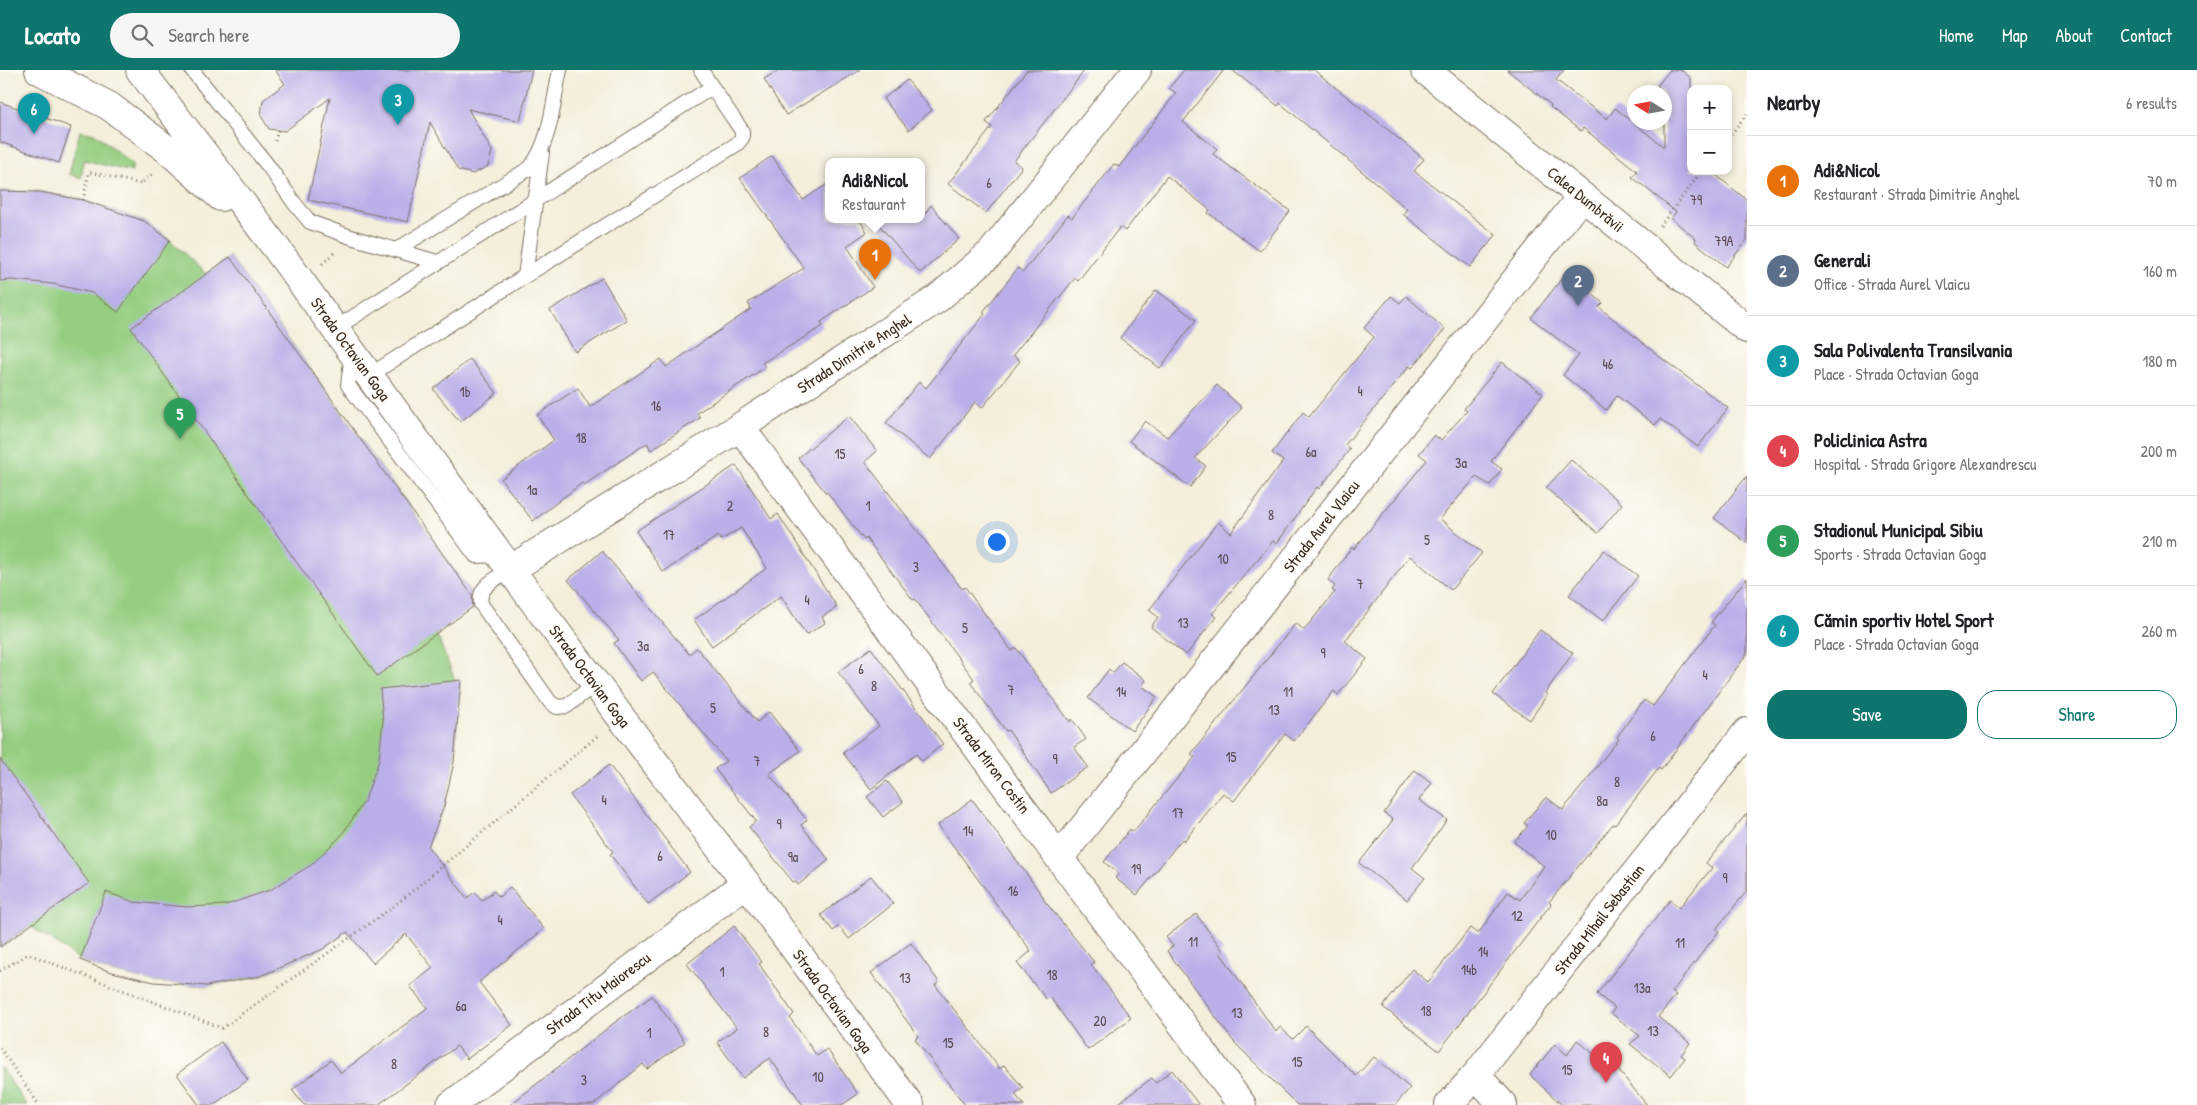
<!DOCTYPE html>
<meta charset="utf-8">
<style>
body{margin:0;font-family:"Patrick Hand",sans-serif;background:#f6f6f6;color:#202124}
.controls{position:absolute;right:15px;top:15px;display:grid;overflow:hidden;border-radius:10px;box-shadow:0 2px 8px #0003}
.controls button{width:45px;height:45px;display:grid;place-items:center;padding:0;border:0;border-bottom:1px solid #e0e0e0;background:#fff;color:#202124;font:25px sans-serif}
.compass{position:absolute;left:1627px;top:15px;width:45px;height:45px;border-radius:50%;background:#fff;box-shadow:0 2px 8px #0003;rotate:281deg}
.you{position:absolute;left:996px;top:471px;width:18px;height:18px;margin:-12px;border:4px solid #fff;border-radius:50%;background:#1a73e8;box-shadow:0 0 0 8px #1a73e833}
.badge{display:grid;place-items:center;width:32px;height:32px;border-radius:50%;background:#0f766e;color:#fff;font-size:16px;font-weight:700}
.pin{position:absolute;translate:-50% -41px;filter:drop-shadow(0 1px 2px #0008)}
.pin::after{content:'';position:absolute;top:26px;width:18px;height:15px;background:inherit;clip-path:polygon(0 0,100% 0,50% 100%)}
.popup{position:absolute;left:825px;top:88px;width:100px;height:65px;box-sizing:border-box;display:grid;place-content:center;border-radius:10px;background:#fff;filter:drop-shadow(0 1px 4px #0005);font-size:16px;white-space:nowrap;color:#757577}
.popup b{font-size:19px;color:#202124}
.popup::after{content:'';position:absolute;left:50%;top:100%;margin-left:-10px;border:10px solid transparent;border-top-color:#fff}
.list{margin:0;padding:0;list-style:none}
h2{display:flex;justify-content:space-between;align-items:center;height:65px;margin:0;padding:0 20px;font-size:21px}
h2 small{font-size:16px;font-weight:400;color:#757577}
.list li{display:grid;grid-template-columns:32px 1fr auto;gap:15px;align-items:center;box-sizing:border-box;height:90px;padding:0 20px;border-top:1px solid #e0e0e0}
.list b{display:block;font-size:19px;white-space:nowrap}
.list p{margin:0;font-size:16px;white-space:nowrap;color:#757577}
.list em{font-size:16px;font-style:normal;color:#757577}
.actions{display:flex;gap:10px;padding:15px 20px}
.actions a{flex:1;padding:11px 0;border:1px solid #0f766e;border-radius:20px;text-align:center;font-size:18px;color:#0f766e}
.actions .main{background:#0f766e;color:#fff}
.icon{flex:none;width:28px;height:28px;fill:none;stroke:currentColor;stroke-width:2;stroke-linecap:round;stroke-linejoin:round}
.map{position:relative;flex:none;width:1747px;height:1035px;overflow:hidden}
header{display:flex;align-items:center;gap:30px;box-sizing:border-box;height:70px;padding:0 25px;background:#0f766e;color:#fff}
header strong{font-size:24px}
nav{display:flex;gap:28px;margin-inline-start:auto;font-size:18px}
.search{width:350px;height:45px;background:#f6f6f6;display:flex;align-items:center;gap:12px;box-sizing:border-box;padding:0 18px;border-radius:28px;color:#757577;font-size:19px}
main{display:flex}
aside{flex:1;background:#fff}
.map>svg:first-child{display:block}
.green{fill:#95ce81;stroke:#687c50}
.building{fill:#baafe8}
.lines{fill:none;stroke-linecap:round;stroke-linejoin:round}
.service-casing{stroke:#7c6f60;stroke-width:16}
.minor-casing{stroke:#7c6f60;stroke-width:30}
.secondary-casing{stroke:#7c6f60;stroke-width:30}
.primary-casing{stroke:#7c6f60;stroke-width:30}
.path{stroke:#7c6f60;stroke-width:3;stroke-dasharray:1 4;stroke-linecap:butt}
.service{stroke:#fff;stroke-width:14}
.minor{stroke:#fff;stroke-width:28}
.secondary{stroke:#fff;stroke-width:28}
.primary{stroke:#fff;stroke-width:28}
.labels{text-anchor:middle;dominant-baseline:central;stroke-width:4;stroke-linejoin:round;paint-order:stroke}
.number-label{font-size:14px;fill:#5b4b50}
.street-label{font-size:16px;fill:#3b2a1e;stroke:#fdfcf7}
</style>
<header>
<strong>Locato</strong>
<div class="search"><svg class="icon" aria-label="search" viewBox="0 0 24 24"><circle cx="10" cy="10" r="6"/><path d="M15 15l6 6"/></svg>Search here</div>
<nav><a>Home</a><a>Map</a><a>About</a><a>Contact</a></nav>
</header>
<main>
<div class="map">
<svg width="1747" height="1035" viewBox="0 0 1747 1035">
<rect width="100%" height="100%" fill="#fdfcf7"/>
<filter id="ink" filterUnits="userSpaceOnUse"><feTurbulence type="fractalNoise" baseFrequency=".02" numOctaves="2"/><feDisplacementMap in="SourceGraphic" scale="10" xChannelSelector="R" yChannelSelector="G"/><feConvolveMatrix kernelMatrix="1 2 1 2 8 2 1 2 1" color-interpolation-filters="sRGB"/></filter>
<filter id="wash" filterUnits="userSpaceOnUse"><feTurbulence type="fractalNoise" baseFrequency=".0096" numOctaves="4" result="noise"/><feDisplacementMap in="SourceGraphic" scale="20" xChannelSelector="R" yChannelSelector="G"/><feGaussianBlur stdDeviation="1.12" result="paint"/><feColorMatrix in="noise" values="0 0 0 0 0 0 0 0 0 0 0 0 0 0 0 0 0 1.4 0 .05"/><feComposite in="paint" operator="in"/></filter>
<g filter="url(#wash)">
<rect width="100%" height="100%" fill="#f4eeda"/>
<path class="green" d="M80,61L96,64L132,94V102L84,90L81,108L69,104Z
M0,121L40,122L83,130L144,151L170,170L206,204L230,187L478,533L436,563L455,610L458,642L454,692L444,736L323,879L260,906L207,916L154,912L108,901L80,890L30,856L0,877Z
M0,997L27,1035H0Z"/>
<g id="blocks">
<path class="building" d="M275,0H532L520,51L468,39L492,81L488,96L473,104L458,100L430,52L408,152L308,130L330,28L285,61L269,59L261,46L263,30L285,14Z
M779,0H860L786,45L764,9Z
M1027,0H1085L1014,91L1022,97L986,143L948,114L992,57L986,52Z
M1184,0H1224L1183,52L1217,79L1213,84L1290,141L1260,181L1208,143L1210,140L1167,106L1125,161L1120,157L1078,211L1075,208L1013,285L1020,291L982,338L975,332L930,389L886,353L919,312L926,318L985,244L983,242L1018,198L1023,202L1068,145L1072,148L1114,94L1119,97L1176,23L1169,18Z
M1232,0H1314L1424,89L1414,101L1496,165L1470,197L1403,144L1407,139L1280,33L1278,36Z
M1507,0H1564L1556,10L1607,49L1615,38L1664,77V22L1657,16L1670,0H1681L1691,8V101H1711L1747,130V170L1726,197L1695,172L1696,169L1671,148L1676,142L1632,107L1637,101L1583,58L1581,61L1550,37L1551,35Z
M907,10L932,40L909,60L883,29Z
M0,32L71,57L59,93L0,72Z
M772,86L803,130L829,113V149H859L867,162L847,176L873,217L821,252L823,256L762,293L765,297L697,343L700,348L651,380L647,373L584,415L582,413L533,451L501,409L554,370L537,345L578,318L590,337L661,289L666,297L751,239L748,233L804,198L740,108Z
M0,121L40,122L83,130L144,151L170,170L118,242L92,223L53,214L12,210L0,211Z
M931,135L959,169L920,203L874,149H921Z
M230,187L472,525L473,537L377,606L131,258Z
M1566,203L1603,233L1599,237L1656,284L1728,338L1698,377L1660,349L1655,355L1617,326L1606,340L1563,305L1579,285L1531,248Z
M602,208L627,250L575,282L550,240Z
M1156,220L1196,250L1160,298L1120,268Z
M1391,226L1400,233L1406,226L1445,259L1412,298L1409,296L1345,375L1350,379L1319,419L1317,417L1277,473L1273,471L1212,544L1216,547L1186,585L1151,557L1158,547L1149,540L1218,452L1231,463L1283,391L1272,383L1303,342L1309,347L1374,267L1364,258Z
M470,289L497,323L460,352L433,319Z
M1502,292L1543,324L1491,391L1502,399L1490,415L1476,407L1440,449L1482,483L1451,520L1410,486L1345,571L1367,589L1338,625L1334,621L1294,671L1285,664L1234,731L1223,723L1184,771L1182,769L1137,825L1115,808L1119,804L1104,792L1130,759L1133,762L1195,687L1191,684L1296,553L1304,560L1335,522L1332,520L1335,516L1328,510L1352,477L1354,479L1427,390L1419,384L1434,365L1441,370L1467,341L1464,339Z
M1217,315L1242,338L1195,388L1206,396L1190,417L1129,371L1145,351L1167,367Z
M849,346L877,381L865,392L962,519L965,517L1012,581L1016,578L1070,652L1072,649L1086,669L1074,677L1088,697L1051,723L1008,660L1006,661L970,612L974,609L915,529L913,530L866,468L864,470L827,422L826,423L798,388Z
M1571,390L1622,434L1598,463L1546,418Z
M736,395L771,449L778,444L837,537L822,547L825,553L806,565L781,526L712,576L694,550L767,498L741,458L721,470L718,466L663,502L636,461Z
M1747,406V473L1714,448Z
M1604,480L1638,506L1603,551L1569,525Z
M602,481L689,584L697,578L757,652L769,642L800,681L769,704L807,750L801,755L829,790L798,815L795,811L793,812L749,757L756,751L715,699L726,691L653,602L641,611L614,573L619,570L568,510Z
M1747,508V584L1661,700L1659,698L1615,755L1613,754L1549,832L1551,834L1439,981L1383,937L1412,899L1428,912L1470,858L1478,864L1508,822L1520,830L1544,796L1514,772L1528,756L1524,753L1546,727L1563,740L1619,669L1617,667L1644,630L1653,636L1715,555L1711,552Z
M1540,560L1573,583L1545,623L1547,625L1530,650L1493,624Z
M871,578L943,674L922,691L916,684L871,719L843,683L879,656L838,602Z
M1122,592L1146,610L1142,616L1157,627L1132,661L1088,628L1109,599L1113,603Z
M461,610L454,692L444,736L428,777L467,828L475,822L482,830L494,821L499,827L510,817L544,859L479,912L512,955L467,989L457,976L378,1035H304L292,1020L331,990L341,1003L427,938L410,916L433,898L406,864L373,893L347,862L323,879L260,906L207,916L154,912L108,901L80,890L106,822L134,832L187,837L226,835L270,820L311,795L341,766L365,730L379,690L383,651L380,619Z
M0,689L89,813L0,877Z
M609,695L690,802L648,834L610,784L613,782L570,725Z
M1415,700L1432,713L1419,730L1447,750L1412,798L1425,808L1407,830L1359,793L1393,750L1384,743Z
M887,711L903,732L883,747L867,727Z
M972,729L1044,828L1043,829L1094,892L1091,894L1131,948L1088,980L1050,927L1047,930L1017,893L1031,881L938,755Z
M1747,743V821L1716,859L1719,861L1672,922L1676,925L1658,947L1690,973L1681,985L1685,988L1671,1006L1630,974L1640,966L1611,943L1615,938L1597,924L1670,830L1679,838L1712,798L1706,793Z
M871,806L893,834L849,869L839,856L833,861L821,845Z
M1196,844L1223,881L1220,883L1276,962L1280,957L1293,969L1306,956L1356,1006L1374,987L1410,1018L1395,1035H1297L1234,972L1167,881L1173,876L1166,867Z
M734,856L762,892L759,894L794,944L790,948L817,986L827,979L858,1024L842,1035H803L770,988L743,1008L717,972L737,958L687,894Z
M911,873L939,912L935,915L1000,999L1004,995L1023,1018L1015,1024L1024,1035H965L915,969L918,966L871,903Z
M652,926L685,972L647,999L643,994L593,1035H510L614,953Z
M1577,970L1606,994L1610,990L1647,1035H1562L1530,1005L1555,974L1567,985Z
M221,972L248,1010L213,1035H199L177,1004Z
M1172,1000L1199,1035H1116L1152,1008L1156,1013Z"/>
</g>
</g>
<g filter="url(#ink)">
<use href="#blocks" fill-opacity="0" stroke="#7c6f60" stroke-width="1"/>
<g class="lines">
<g class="service-casing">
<path id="service" d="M192,0L269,97L295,134L310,152L351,167L437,192
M701,0L712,17
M396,180L530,98C551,72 553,32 560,0
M525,206L542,83
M336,258L712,17L742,61V68L737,74L525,206L370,305
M352,284L348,315L476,486L501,485
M511,499C498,508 477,516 481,534L550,632L557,637L567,636L595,614"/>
</g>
<g class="minor-casing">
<path id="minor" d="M740,357L1242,1035
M511,499L740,357L937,229L991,183L1137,0
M1060,787L1582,126
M1476,1005L1503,1035
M451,1035L746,813
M1449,1035L1476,1005L1747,662"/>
</g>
<g class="secondary-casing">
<path id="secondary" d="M39,0L109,36L168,80L221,127
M140,0L274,175L540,540L746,813L910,1035"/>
</g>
<g class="primary-casing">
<path id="primary" d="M1425,0L1747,259"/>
</g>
<path class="path" d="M1728,68L1747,44
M275,71L278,60
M83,130L89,102L141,114L152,104
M1660,156L1702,101
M322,194L334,183
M0,901L28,884L222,958L393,837L600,664
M0,978L39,1035"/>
<use href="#service" class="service"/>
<use href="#minor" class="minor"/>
<use href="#secondary" class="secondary"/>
<use href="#primary" class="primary"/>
</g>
</g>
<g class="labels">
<g class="number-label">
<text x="989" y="112">6</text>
<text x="1696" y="129">79</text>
<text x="1724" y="170">79A</text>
<text x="1608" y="293">46</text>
<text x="1360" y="320">4</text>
<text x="465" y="321">1b</text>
<text x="656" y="335">16</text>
<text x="581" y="367">18</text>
<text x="1311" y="381">6a</text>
<text x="840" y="383">15</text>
<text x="1461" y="392">3a</text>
<text x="532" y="419">1a</text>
<text x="730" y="435">2</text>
<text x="868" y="435">1</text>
<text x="1271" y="444">8</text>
<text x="669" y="464">17</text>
<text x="1427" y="469">5</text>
<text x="1223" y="488">10</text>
<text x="916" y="496">3</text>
<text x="1360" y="513">7</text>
<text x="807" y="529">4</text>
<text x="1183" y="552">13</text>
<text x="965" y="557">5</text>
<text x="643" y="575">3a</text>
<text x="1323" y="582">9</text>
<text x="861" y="598">6</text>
<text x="1705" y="604">4</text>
<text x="874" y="615">8</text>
<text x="1011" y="619">7</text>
<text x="1121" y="621">14</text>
<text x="1288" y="621">11</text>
<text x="713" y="637">5</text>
<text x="1274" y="639">13</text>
<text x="1653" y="665">6</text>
<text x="1231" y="686">15</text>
<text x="1055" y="688">9</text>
<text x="757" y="690">7</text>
<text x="1617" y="711">8</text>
<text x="604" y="729">4</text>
<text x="1602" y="730">8a</text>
<text x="1178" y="742">17</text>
<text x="779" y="753">9</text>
<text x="968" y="760">14</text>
<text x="1551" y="764">10</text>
<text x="660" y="785">6</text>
<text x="793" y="786">9a</text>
<text x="1136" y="798">19</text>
<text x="1725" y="807">9</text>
<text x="1013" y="820">16</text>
<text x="1517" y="845">12</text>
<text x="500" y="849">4</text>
<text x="1193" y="871">11</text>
<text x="1680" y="872">11</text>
<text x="1483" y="881">14</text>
<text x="1469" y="899">14b</text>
<text x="722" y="901">1</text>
<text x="1052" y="904">18</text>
<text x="905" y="907">13</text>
<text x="1642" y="917">13a</text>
<text x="461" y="935">6a</text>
<text x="1426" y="940">18</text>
<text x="1237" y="942">13</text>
<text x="1100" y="950">20</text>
<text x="1653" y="960">13</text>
<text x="766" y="961">8</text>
<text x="649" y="962">1</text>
<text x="948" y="972">15</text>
<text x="1297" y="991">15</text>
<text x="394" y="993">8</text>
<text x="1567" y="999">15</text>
<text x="818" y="1006">10</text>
<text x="584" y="1009">3</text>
</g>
<g class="street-label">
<text transform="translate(1586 129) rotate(39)">Calea Dumbrăvii</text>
<text transform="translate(351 279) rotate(54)">Strada Octavian Goga</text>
<text transform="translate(854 283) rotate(-33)">Strada Dimitrie Anghel</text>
<text transform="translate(1321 456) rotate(-52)">Strada Aurel Vlaicu</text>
<text transform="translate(590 606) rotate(53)">Strada Octavian Goga</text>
<text transform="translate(992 695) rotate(53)">Strada Miron Costin</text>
<text transform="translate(1599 849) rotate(-52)">Strada Mihail Sebastian</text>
<text transform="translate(598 923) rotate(-37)">Strada Titu Maiorescu</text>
<text transform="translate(833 931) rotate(54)">Strada Octavian Goga</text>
</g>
</g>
</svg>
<div class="controls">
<button>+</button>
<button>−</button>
</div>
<svg class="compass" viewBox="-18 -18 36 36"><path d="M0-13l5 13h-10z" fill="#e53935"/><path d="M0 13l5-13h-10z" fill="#757577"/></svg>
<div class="you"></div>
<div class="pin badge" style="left:875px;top:210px;background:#e8710a">1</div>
<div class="popup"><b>Adi&amp;Nicol</b>Restaurant</div>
<div class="pin badge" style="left:1578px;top:236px;background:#5c6f8a">2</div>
<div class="pin badge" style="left:398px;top:55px;background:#0f9aa8">3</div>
<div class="pin badge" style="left:1606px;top:1013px;background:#e0444e">4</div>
<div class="pin badge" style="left:180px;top:369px;background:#2e9e5b">5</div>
<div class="pin badge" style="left:34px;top:64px;background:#0f9aa8">6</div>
</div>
<aside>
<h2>Nearby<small>6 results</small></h2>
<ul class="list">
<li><span class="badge" style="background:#e8710a">1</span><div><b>Adi&amp;Nicol</b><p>Restaurant · Strada Dimitrie Anghel</p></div><em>70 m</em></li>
<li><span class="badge" style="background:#5c6f8a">2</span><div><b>Generali</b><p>Office · Strada Aurel Vlaicu</p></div><em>160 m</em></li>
<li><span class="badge" style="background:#0f9aa8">3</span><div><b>Sala Polivalenta Transilvania</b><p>Place · Strada Octavian Goga</p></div><em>180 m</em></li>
<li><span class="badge" style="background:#e0444e">4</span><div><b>Policlinica Astra</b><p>Hospital · Strada Grigore Alexandrescu</p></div><em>200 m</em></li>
<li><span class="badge" style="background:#2e9e5b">5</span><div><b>Stadionul Municipal Sibiu</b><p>Sports · Strada Octavian Goga</p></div><em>210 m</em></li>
<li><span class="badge" style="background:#0f9aa8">6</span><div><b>Cămin sportiv Hotel Sport</b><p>Place · Strada Octavian Goga</p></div><em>260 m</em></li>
</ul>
<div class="actions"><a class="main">Save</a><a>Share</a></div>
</aside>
</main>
